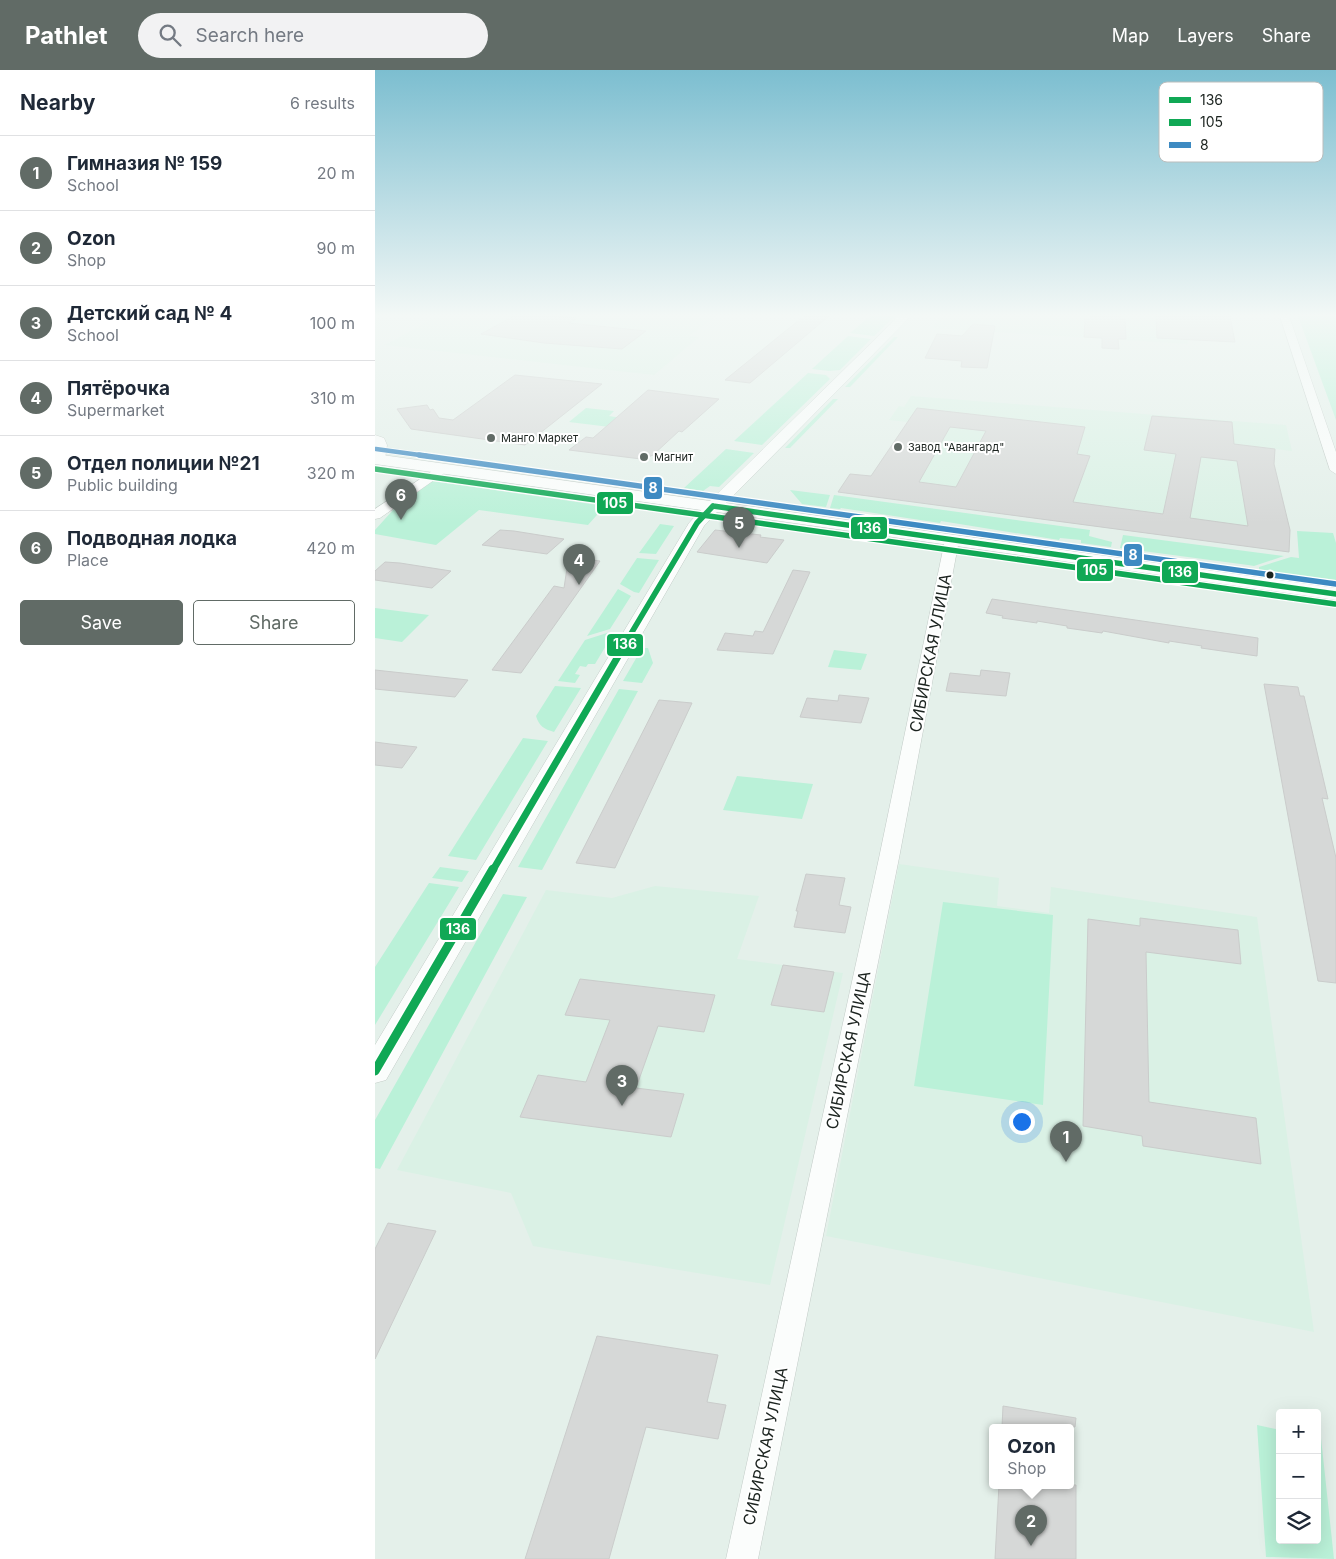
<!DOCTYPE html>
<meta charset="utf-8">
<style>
body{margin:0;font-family:Inter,sans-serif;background:#f2f2f3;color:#1f2937}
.controls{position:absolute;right:15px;bottom:15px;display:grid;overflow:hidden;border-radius:5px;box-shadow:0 5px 20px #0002}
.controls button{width:45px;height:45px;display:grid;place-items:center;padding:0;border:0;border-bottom:1px solid #e0e1e3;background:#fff;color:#1f2937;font:25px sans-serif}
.you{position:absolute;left:646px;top:1051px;width:18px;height:18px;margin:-12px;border:4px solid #fff;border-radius:50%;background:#1a73e8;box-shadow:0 0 0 8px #1a73e833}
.badge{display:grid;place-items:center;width:32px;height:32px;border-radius:50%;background:#616b66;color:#fff;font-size:16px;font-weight:700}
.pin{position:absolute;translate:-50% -41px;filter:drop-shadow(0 1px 2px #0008)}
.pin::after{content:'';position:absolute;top:26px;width:18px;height:15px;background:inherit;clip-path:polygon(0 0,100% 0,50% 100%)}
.popup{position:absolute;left:614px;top:1354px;width:85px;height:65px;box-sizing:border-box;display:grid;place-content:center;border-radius:5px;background:#fff;filter:drop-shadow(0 1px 4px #0005);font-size:16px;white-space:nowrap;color:#747a83}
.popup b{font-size:19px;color:#1f2937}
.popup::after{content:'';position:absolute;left:50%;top:100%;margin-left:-10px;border:10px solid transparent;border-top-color:#fff}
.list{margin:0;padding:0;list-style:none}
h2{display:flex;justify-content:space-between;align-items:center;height:65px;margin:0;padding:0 20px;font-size:21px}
h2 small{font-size:16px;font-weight:400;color:#747a83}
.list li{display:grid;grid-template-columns:32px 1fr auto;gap:15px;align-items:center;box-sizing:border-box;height:75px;padding:0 20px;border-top:1px solid #e0e1e3}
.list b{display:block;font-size:19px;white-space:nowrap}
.list p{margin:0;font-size:16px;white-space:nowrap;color:#747a83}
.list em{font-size:16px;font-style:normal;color:#747a83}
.actions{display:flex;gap:10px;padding:15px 20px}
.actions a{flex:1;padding:11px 0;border:1px solid #616b66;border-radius:5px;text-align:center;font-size:18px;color:#616b66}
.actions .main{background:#616b66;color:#fff}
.icon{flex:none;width:28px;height:28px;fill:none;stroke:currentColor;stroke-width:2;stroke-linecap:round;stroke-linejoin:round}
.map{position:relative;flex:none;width:961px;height:1489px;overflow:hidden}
header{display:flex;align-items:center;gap:30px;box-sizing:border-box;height:70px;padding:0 25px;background:#616b66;color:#fff}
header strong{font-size:24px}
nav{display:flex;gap:28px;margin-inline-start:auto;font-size:18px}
.search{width:350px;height:45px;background:#f2f2f3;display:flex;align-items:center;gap:12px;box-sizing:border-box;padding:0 18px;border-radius:28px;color:#747a83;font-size:19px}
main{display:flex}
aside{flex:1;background:#fff}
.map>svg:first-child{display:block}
.built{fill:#daf1e5}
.green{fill:#baf1d8}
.building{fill:#d6d8d7;stroke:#cacccb;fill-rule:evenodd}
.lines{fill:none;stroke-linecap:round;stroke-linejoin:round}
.minor-casing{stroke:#c2cbc7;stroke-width:1}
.tertiary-casing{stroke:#c2cbc7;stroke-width:1}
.minor{fill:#fbfdfc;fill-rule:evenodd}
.tertiary{fill:#fbfdfc;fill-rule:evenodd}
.bus-1-far2-casing{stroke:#fff;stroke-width:8}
.bus-1-far1-casing{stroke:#fff;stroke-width:11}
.bus-1-casing{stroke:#fff;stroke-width:12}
.bus-2-casing{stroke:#fff;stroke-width:8}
.bus-3-far1-casing{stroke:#fff;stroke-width:6}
.bus-3-casing{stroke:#fff;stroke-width:8}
.bus-1-far2{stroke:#10a855;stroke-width:5.5}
.bus-1-far1{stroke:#10a855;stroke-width:7}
.bus-1{stroke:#10a855;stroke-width:9}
.bus-2{stroke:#10a855;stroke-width:5.5}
.bus-3-far1{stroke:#3d8ac2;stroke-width:4.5}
.bus-3{stroke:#3d8ac2;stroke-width:5.5}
.poi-dot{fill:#616b66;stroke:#fff;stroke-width:2}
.bus-dot{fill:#1b231f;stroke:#fff;stroke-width:2}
.labels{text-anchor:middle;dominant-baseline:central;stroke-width:4;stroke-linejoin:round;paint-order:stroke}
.far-poi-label{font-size:11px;fill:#1b231f;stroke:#fff;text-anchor:start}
.near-street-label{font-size:16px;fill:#1b231f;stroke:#fff}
.key{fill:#fff;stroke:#bbbdbc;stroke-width:1}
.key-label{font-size:14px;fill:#1b231f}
.line-badge{stroke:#fff;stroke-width:2}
.badge-label{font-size:14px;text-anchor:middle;font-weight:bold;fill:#fff}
</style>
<header>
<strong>Pathlet</strong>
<div class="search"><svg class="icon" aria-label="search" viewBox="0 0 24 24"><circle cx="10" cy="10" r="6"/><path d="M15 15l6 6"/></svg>Search here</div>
<nav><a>Map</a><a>Layers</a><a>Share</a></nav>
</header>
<main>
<aside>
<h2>Nearby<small>6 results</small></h2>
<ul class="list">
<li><span class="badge">1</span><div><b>Гимназия № 159</b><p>School</p></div><em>20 m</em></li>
<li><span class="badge">2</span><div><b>Ozon</b><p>Shop</p></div><em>90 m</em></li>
<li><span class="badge">3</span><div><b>Детский сад № 4</b><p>School</p></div><em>100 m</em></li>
<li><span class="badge">4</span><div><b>Пятёрочка</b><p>Supermarket</p></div><em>310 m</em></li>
<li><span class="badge">5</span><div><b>Отдел полиции №21</b><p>Public building</p></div><em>320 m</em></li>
<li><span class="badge">6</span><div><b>Подводная лодка</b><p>Place</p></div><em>420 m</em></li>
</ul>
<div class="actions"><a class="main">Save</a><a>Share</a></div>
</aside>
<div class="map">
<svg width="961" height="1489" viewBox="0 0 961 1489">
<rect width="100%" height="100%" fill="#e4f0ea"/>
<path class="built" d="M63,246H342L314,266L324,267L279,305L10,275Z
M568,246H855L859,266L812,264L813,274L556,258Z
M536,326L911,355L917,381L900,379L899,394L915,460L914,482L463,422L475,404L496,406L533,352L514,350L524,336L529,337Z
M524,794L624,808L622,836L674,843L676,817L882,847L939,1262L451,1166Z
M280,816L384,826L362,889L468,903L395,1215L158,1176L136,1123L22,1100L171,820L237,828Z"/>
<path class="green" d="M495,246H520L499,266L475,263Z
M923,246H961V350Z
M473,266L496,269L465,300L454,301L437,299Z
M519,267H523L475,317H470Z
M433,303L451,305L455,309L387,375L359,371Z
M458,329H463L415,378H410Z
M211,338L239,341L234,346L253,349L243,358L194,352Z
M351,379L379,383L344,417L335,416L328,421L309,418Z
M57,411L230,436L213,455L104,440L61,475L0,464V460L18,440Z
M415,420L455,425L451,437L427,434Z
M459,425L715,460L714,466L737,472L736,477L706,473V470L685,468L684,470L566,451L565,453L466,438L465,439L455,438Z
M392,432L734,479L733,484L389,436Z
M373,448L414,454V455L410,458L367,451Z
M285,454L299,456L281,484L264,483Z
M922,461L958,463L961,473V510L884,500V497L916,487L924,488Z
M748,465L909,486L879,496L873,495L745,478Z
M500,467L567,476L571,482L497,472Z
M583,478L938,529L939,535L581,483Z
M744,481L803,489L802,494L743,485Z
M262,488L284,490L264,523L259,522L245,514Z
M243,519L256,526L235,559L212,566Z
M0,538L54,545L27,572L0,568Z
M232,563L238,564L220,594H213L211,597L205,596L200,604L205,605L200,613L183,611L210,570Z
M267,578H273L278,593L267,613L248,611Z
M459,580L492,584L486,600L453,597Z
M180,616L206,618L179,662C169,659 164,656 161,646Z
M244,619L263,621L167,800L143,797Z
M148,668L173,671L101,790L73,786Z
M362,706L438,714L427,749L348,740Z
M65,797L94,801L87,812L57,808Z
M54,813L84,817L0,955V897Z
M128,824L152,827L5,1099L0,1098V1050Z
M568,832L678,845L668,1035L539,1016Z
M882,1355L905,1360V1470H942V1367L946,1368L959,1489L891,1487Z"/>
<path class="building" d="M139,246H174L202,248L194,253L271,261L247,279L169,273L106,264Z
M429,246H454L375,313L350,310Z
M715,246H746V249H750L751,269H743L744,279L727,278V268L709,267L710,249H715Z
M781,246H855L860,272L782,268Z
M598,254L620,256L612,298L586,297L587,291L550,288L562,264L587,266Z
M140,305L227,314L150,375L36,359L22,339L52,335L55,340L58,339L64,348L78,350Z
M273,320L344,329L307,362L304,361L278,385L271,388L266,389L194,380L211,367L218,368Z
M542,338L710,357L702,384L715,386L698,432L788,444L801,384L769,380L777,346L857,352L859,374L900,379L899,394L915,460L914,482L463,422L475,404L496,406ZM575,357L611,361L581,417L544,412ZM826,387L862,391L873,456L815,448Z
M125,460L139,461L189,469L172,484L107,475Z
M340,460L386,465L385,467L409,470L392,493L322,482Z
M199,488L225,491L146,603L117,600L179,516L189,518L192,498Z
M10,492L25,493L76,501L57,518L0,510V501Z
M418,500L435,502L398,584L342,580L350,563L378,566L380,561L388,562Z
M617,529L883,568L882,586L826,578L827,576L794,571V573L728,561L727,563L692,558V556L662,551V553L627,548L628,546L611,543Z
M0,600L93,610L80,627L0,619Z
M606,600L635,603L631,626L571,621L575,603L605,606Z
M889,614L923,617L925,626H929L953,729L947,728L961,788V913L943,911Z
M464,625L494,628L486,653L425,647L432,628L463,631Z
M284,630L317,633L240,798L201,793Z
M0,672L15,674L42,677L27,698L0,695Z
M431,804L470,808L464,835L476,837L470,863L419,857L423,841H421Z
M765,848L863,860L866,894L771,882L774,1032L881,1048L886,1094L768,1076L767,1066L708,1056L713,849L765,856Z
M408,895L459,902L449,942L396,935Z
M205,909L340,925L329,962L283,956L261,1018L309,1024L296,1067L145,1047L163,1005L211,1012L235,950L190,945Z
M13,1153L61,1161L0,1289V1179Z
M222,1266L343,1285L332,1332L351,1335L343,1369L271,1357L234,1489H150Z
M628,1336L701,1348L700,1357H627Z
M624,1415H701V1489H620Z"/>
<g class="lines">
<g class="minor-casing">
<path id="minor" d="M905,246H914L961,382V404L955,400Z
M0,365L9,368L12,375L10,389L4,393L0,392Z
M68,394L72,395L74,398L72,401L5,448L0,449V439Z
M577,466L584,470L524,788L383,1489H351L504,788L570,470Z"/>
</g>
<g class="tertiary-casing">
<path id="tertiary" d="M524,246H536L351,433L961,518V530L342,442L329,456L11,1010L0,1013V975L314,453L326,440L0,394V384L335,431Z"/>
</g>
<use href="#minor" class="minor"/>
<use href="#tertiary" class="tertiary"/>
<g class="bus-1-far2-casing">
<path id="bus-1-far2" d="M338,436L961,524
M254,567L322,453L338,436"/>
</g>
<g class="bus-1-far1-casing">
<path id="bus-1-far1" d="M118,800L255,566"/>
</g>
<g class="bus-1-casing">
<path id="bus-1" d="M0,1001L118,799"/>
</g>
<g class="bus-2-casing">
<path id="bus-2" d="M0,399L960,534"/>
</g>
<g class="bus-3-far1-casing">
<path id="bus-3-far1" d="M1,379L52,386"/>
</g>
<g class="bus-3-casing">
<path id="bus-3" d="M44,385L961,514"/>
</g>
<use href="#bus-1-far2" class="bus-1-far2"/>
<use href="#bus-1-far1" class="bus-1-far1"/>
<use href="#bus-1" class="bus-1"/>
<use href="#bus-2" class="bus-2"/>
<use href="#bus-3-far1" class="bus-3-far1"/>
<use href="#bus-3" class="bus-3"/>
</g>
<linearGradient id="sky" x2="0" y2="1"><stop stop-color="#7cbed0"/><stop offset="0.54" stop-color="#f3f8f6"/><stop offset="1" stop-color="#f3f8f6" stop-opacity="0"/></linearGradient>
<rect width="961" height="454" fill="url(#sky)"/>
<g class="poi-dot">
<circle cx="116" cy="368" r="5"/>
<circle cx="523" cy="377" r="5"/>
<circle cx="269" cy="387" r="5"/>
</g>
<circle class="bus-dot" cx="895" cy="505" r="4.5"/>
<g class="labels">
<g class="far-poi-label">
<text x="126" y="368">Манго Маркет</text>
<text x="533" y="377">Завод "Авангард"</text>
<text x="279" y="387">Магнит</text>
</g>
<g class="near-street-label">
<text transform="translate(555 583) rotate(-79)">СИБИРСКАЯ УЛИЦА</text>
<text transform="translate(473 980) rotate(-78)">СИБИРСКАЯ УЛИЦА</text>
<text transform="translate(390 1376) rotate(-78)">СИБИРСКАЯ УЛИЦА</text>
</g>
</g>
<rect x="784" y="12" width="164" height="80" rx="8" class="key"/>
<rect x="794" y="27" width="22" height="6" fill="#10a855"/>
<rect x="794" y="49" width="22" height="7" fill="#10a855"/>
<rect x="794" y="72" width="22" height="6" fill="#3d8ac2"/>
<g class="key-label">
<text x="825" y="35">136</text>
<text x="825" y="57">105</text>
<text x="825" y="80">8</text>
</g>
<g class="line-badge">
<rect x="268" y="406" width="20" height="24" rx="5" fill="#3d8ac2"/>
<rect x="221" y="421" width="38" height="24" rx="5" fill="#10a855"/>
<rect x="475" y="446" width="38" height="24" rx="5" fill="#10a855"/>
<rect x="748" y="473" width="20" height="24" rx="5" fill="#3d8ac2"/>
<rect x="701" y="488" width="38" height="24" rx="5" fill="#10a855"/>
<rect x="786" y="490" width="38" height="24" rx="5" fill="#10a855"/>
<rect x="231" y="563" width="38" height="24" rx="5" fill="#10a855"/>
<rect x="64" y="847" width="38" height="24" rx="5" fill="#10a855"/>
</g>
<g class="badge-label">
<text x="278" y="423">8</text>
<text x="240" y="438">105</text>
<text x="494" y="463">136</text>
<text x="758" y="490">8</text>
<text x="720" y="505">105</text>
<text x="805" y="507">136</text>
<text x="250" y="579">136</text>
<text x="83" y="864">136</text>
</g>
</svg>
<div class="controls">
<button>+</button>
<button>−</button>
<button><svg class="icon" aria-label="layers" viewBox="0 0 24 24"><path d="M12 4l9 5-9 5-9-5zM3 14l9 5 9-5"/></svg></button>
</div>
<div class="you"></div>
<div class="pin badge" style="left:691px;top:1092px">1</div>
<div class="pin badge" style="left:656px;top:1476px">2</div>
<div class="popup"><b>Ozon</b>Shop</div>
<div class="pin badge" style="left:247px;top:1036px">3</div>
<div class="pin badge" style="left:204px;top:515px">4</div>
<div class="pin badge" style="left:364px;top:478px">5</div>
<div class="pin badge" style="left:26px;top:450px">6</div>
</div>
</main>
